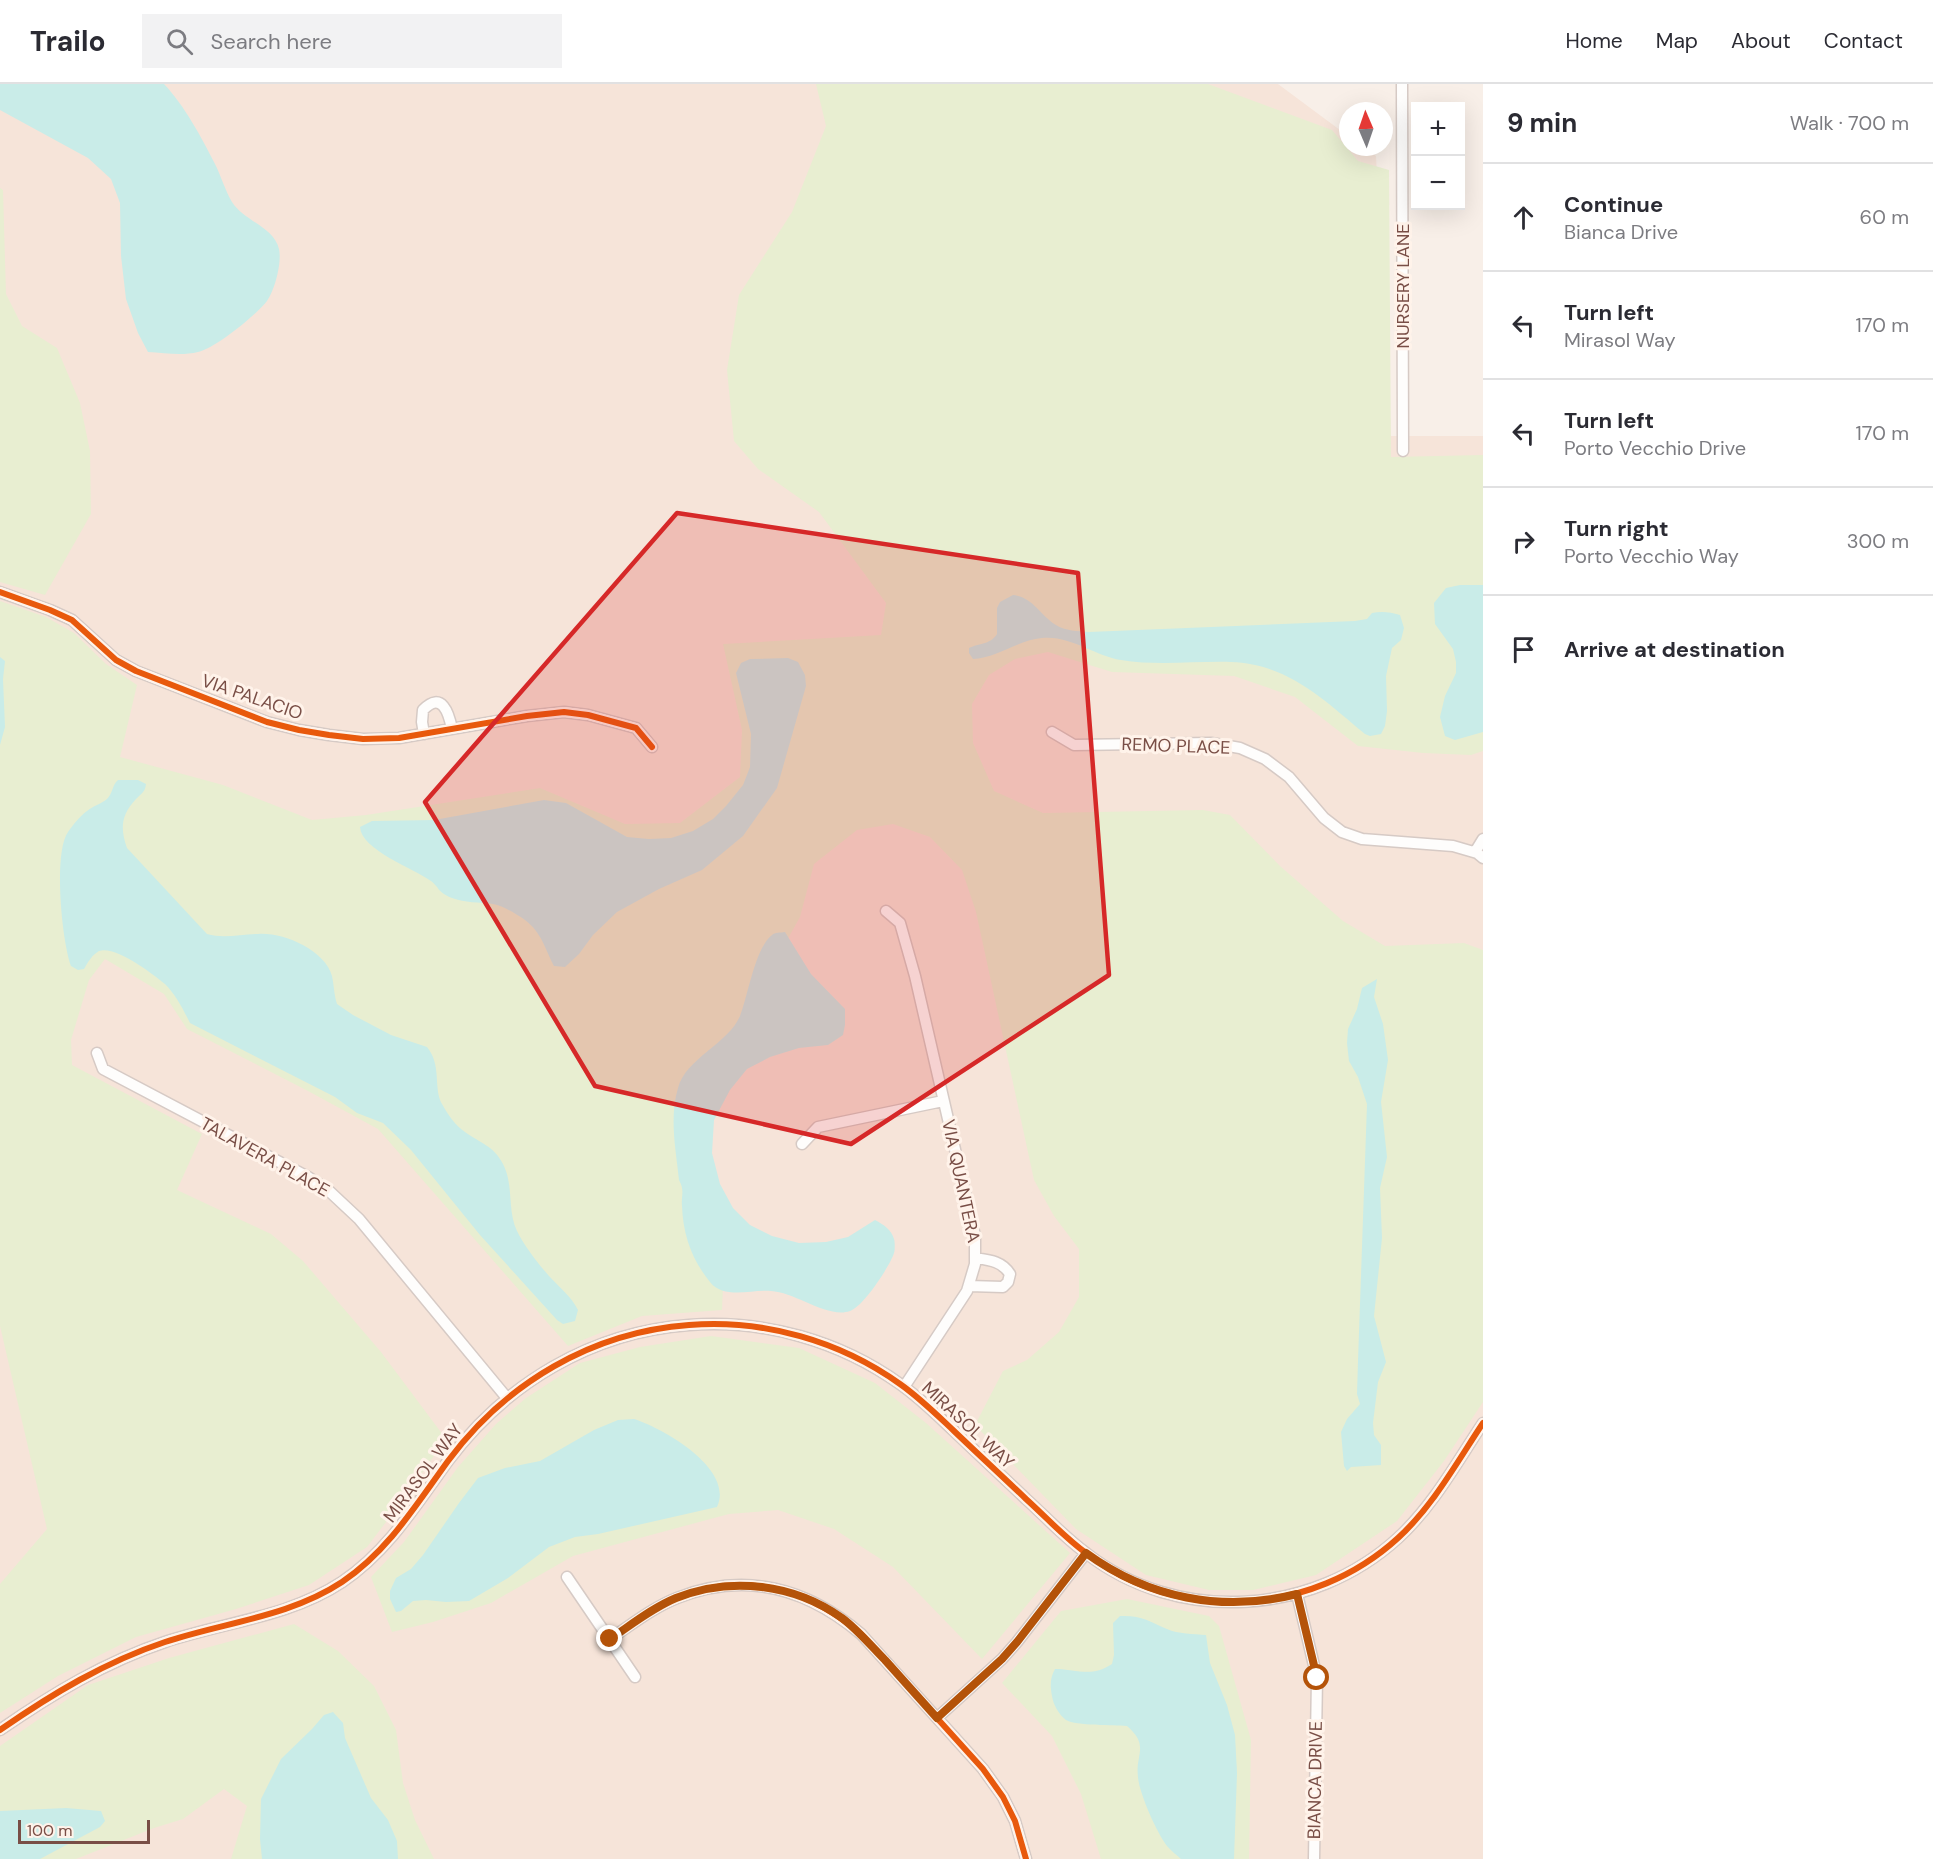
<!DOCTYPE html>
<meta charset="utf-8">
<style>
body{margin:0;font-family:"DM Sans",sans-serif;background:#f2f2f3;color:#2b2b33}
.controls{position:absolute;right:18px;top:18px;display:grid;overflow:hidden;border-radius:0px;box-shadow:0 6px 24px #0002}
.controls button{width:54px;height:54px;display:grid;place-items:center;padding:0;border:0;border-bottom:2px solid #e1e1e2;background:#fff;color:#2b2b33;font:30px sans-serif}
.compass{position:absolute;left:1339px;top:18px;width:54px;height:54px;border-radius:50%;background:#fff;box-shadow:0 6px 24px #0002;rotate:358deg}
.scale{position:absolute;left:18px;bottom:15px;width:132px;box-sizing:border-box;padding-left:6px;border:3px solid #794e46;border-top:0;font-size:16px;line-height:21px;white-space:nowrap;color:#794e46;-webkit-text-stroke:4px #fff3ea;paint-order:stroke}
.stop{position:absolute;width:18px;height:18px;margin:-14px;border:4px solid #b45309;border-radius:50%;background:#fff}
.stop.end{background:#b45309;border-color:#fff;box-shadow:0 2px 6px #0008}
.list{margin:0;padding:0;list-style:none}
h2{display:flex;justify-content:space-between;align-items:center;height:78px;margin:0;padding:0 24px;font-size:26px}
h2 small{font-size:20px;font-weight:400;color:#7c7c81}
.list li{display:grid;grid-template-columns:39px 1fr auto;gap:18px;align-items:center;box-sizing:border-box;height:108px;padding:0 24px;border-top:2px solid #e1e1e2}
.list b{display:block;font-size:22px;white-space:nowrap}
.list p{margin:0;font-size:20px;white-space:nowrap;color:#7c7c81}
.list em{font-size:20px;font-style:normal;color:#7c7c81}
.icon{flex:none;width:33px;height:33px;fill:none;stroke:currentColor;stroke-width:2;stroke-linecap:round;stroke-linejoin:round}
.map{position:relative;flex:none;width:1483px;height:1775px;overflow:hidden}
header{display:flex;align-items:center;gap:36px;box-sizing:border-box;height:84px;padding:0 30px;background:#fff;border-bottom:2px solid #e1e1e2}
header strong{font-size:28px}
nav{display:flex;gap:33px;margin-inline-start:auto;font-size:21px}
.search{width:420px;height:54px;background:#f2f2f3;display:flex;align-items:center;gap:15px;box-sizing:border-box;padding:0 21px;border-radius:0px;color:#7c7c81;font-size:22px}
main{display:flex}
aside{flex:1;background:#fff}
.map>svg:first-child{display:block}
.residential{fill:#f6e4d9}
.green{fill:#e8eed1}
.water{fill:#c9ece8}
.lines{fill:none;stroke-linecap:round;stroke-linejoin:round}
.street-casing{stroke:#d6cac5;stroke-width:13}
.street{stroke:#fefdfc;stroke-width:10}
.cycleway-casing{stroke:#fff3ea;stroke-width:10}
.cycleway{stroke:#e8590c;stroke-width:6}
.route{stroke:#b45309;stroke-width:8}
.marked{fill:#d62828;fill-opacity:0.2;stroke:#d62828;stroke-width:4.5;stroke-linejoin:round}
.labels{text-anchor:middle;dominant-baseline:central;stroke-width:6;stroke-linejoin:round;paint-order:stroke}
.street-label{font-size:18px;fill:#794e46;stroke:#fff3ea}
</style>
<header>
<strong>Trailo</strong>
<div class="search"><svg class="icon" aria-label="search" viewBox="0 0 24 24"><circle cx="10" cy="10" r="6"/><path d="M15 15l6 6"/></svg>Search here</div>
<nav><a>Home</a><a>Map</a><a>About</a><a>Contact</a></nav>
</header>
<main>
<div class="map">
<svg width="1483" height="1775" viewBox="0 0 1483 1775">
<rect width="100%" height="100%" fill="#f8efe8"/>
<path class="residential" d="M0,0H1278L1348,52V63H1363L1376,72L1391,352H1483V1775H0Z"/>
<path class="green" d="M816,0H1208L1332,46L1358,77L1389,86L1391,373L1483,371V667L1471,671L1423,669L1358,662L1295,613L1234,592L1112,588L1048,568L1015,575L989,591L972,620L973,659L994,707L1043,729L1203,726L1230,731L1280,782L1343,837L1385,862L1464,859L1483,866V1318L1444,1377L1397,1437L1316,1491L1253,1506H1209L1146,1491L1076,1445L975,1341L1003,1287L1027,1276L1059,1248L1079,1213V1165L1054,1132L1034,1096L976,828L962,786L930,753L893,740L857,746L814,780L800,833L711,992L699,1088L724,1178L722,1226L642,1232L568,1262L378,1045L308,1007L187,945L164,910L105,875L89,896L71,956L72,981L202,1050L177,1106L271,1150L303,1177L381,1268L446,1355L402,1417L367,1463L309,1501L236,1525L136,1553L58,1592L0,1629V1500L47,1445L0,1242V517L46,533L74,549L106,580L137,601L120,673L223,701L312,736L366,731L540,704L625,740L680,739L740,693L742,646L723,560L881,551L886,519L819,428L758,385L734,357L727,286L739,211L792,128L826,42Z
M0,104L3,106L6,210L22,242L57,264L80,319L90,367L91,430L45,511L0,498Z
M711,1252L799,1264L875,1299L926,1339L1070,1469L982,1575L893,1483L834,1445L778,1426L729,1430L573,1472L491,1519L433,1538L392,1548L371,1493L404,1458L458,1383L496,1340L526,1314L580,1279L640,1263Z
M1127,1515L1209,1532L1219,1542L1251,1656L1249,1775H1101L1081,1710L1052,1652L1002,1599L1061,1527Z
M294,1540L338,1567L374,1602L396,1646L403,1699L415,1736L434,1775H231L247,1722L224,1705L183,1735L154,1744L76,1775H0V1662L88,1601L169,1574Z"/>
<path class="water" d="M0,0H164C184,21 202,54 215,80C221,92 225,106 232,118C244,137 274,143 279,165C282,178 275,206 267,217C255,232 216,264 198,268C182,272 165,269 148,268L138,249L126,215L121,172L120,119L111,95L88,74L0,26Z
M1460,501H1483V648L1455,656L1445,652L1440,633L1445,612L1456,589V578L1453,565L1435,540L1434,519L1446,504Z
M1013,511C1033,513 1040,531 1056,541C1065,547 1078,547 1089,548L1355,537L1367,535L1372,529C1382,527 1390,528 1400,531L1404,544L1401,556L1392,564L1386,592L1387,627L1385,642L1381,650L1370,652L1365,650C1324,616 1288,580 1231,578C1194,577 1157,582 1121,576C1095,572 1070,551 1042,554C1018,556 997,574 973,575L969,569V564C979,559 990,561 997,550V524L1000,518Z
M0,573L5,577L3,595L5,643L0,661Z
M788,574L798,578L805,591L806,602L777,704L743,752L702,786L659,805L617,828L593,851L579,870L565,883L554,882C545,865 542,849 525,836C516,830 504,822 493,820C479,818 465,819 452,814C437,808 440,804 431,797C415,785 361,766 360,743L372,737L434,736L544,716L566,719L627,753L649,755L671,754L693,747L713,735L726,722L743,701L750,683L751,650L736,589L741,579L750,575Z
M118,696H138L146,700C145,708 142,709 136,715C121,731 120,744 127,764L207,850C224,855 241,850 258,850C283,848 325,866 332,892C334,901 334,911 337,920L353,931L391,951L427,963C442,981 433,1004 442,1020C448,1031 455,1041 465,1048C480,1059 494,1062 503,1080C514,1101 507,1126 517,1147C525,1163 537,1178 549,1192C559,1203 571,1212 578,1226L575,1237L563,1240L557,1236L480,1151L411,1066L383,1039L357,1029L335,1013L190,939C183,925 176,911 165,900C153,890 115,861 99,867C92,871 88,878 84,885L78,886L71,882C62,858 53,769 68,748C73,741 80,732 87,727C93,722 101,720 107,715C113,709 112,701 118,696Z
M785,848L811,890L845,925V941L843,951L828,961L799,964L770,973L747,985L730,1006L714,1036L712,1069L720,1100L733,1124L750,1141L772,1152L799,1159L826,1158L848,1153L875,1136C884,1141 891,1145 894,1155C895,1158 895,1166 894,1169C890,1182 863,1223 850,1227C828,1235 795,1208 771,1207C753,1205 724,1216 710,1198C692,1176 683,1151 682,1122C681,1111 685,1107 679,1096C676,1066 669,1034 678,1004C686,974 728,960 740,932C748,912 755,864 772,851C775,848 780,849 785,848Z
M1377,895L1374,913L1383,940L1388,976L1381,1018L1387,1073L1380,1104L1382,1154L1374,1232L1386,1278L1378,1298L1373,1339L1374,1351L1381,1361V1381L1351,1383L1347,1387L1344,1382L1341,1348L1347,1335L1360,1320L1357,1310L1358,1277L1367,1020L1358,993L1349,977L1347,959L1348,945L1357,925L1362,904Z
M634,1335C663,1344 735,1385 717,1423L598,1450L575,1453L549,1463L508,1494L469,1517L446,1518L426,1516L413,1517L401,1527L396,1528L390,1515V1507L396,1494L411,1485L423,1471L459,1419L478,1394L505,1384L540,1377L594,1346L618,1336Z
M1120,1532C1141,1531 1149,1537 1167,1545C1178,1550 1194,1550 1206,1551L1210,1579L1227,1621L1235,1651L1237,1689L1234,1775H1181C1177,1771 1171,1767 1167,1762C1157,1749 1139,1709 1138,1693C1135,1670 1150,1662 1127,1642C1114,1641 1076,1642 1066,1636C1059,1631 1053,1620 1052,1612C1050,1602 1050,1594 1055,1585C1077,1585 1091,1594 1112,1580L1114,1571L1113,1539Z
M333,1628L343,1639L345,1654L371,1714L388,1736L397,1757L398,1775H262L260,1755L261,1715L281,1675L312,1645L324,1631Z
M66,1724L101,1727L105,1737L100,1743L40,1775H0V1727Z"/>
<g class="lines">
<g class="street-casing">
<path id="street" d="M1402,0L1403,367
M0,508L50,526L72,536L116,576L136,587L267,638L299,646L329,651L363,655L399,654L527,632L564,628L588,631L636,644L652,663
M1052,648L1074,661L1211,659L1240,664L1265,675L1289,693L1324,734L1342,748L1362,755L1453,762L1477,769L1483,774
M424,650L422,638L423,626C442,606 449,630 452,645
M1475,768L1483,755
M886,827L900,839L915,892L975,1152V1180L967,1207L904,1303
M97,969L103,985L308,1093L328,1106L359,1135L507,1314
M802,1060L818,1043L943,1017
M969,1202L1003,1203L1008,1198L1010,1190C1002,1177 989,1176 975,1174
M567,1493L635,1593
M1297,1510L1317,1594L1314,1775
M610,1555C631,1541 652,1524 677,1514C745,1487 807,1504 861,1550L983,1685L1003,1713L1015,1737L1026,1775
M937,1634L1002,1575L1017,1558L1086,1469
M0,1646C52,1610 105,1578 165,1558C225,1538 289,1533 342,1498C388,1467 416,1421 448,1377C506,1299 592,1248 689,1241C764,1235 840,1257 900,1300C920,1314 937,1331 954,1347C978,1370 1002,1392 1026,1415C1046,1433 1064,1453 1086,1469C1178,1541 1313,1532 1398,1454C1433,1422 1457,1378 1483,1339"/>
</g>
<use href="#street" class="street"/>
<g class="cycleway-casing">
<path id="cycleway" d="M0,508L50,526L72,536L116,576L136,587L267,638L299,646L329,651L363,655L399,654L527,632L564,628L588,631L636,644L652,663
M610,1555C631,1541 652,1524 677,1514C745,1487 807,1504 861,1550L983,1685L1003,1713L1015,1737L1026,1775
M0,1646C52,1610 105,1578 165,1558C225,1538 289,1533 342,1498C388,1467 416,1421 448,1377C506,1299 592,1248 689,1241C764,1235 840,1257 900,1300C920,1314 937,1331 954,1347C978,1370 1002,1392 1026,1415C1046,1433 1064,1453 1086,1469C1178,1541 1313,1532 1398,1454C1433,1422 1457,1378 1483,1339"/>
</g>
<use href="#cycleway" class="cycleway"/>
</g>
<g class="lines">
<path class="route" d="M610,1555C631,1541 652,1524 676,1514C731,1492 794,1500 842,1534C858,1546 871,1562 885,1576C902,1595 920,1615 937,1634L1002,1575L1017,1558L1086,1469C1148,1514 1222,1529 1297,1510L1317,1594"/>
</g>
<path class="marked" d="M677,429L1078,489L1109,891L851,1060L595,1002L425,718Z"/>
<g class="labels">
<g class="street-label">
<text transform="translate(1403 202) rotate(-90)">NURSERY LANE</text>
<text transform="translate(252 613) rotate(19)">VIA PALACIO</text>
<text transform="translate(1176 662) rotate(2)">REMO PLACE</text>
<text transform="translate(265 1073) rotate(29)">TALAVERA PLACE</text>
<text transform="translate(961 1097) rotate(78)">VIA QUANTERA</text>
<text transform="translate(968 1341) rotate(43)">MIRASOL WAY</text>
<text transform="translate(423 1389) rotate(-53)">MIRASOL WAY</text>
<text transform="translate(1315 1696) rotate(-89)">BIANCA DRIVE</text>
</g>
</g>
</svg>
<div class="controls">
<button>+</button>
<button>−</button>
</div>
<svg class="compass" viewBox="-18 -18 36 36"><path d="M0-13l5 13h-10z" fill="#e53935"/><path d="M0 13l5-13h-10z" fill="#7c7c81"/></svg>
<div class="scale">100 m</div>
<div class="stop" style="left:1317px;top:1594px"></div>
<div class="stop end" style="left:610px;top:1555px"></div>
</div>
<aside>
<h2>9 min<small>Walk · 700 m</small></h2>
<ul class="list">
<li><svg class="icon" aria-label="ahead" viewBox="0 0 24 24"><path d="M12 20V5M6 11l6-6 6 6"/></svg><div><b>Continue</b><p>Bianca Drive</p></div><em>60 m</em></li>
<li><svg class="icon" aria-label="left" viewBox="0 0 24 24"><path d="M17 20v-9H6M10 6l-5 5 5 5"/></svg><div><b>Turn left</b><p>Mirasol Way</p></div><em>170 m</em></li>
<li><svg class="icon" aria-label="left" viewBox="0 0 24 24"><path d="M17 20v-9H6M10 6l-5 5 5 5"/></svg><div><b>Turn left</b><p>Porto Vecchio Drive</p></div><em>170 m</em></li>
<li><svg class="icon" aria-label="right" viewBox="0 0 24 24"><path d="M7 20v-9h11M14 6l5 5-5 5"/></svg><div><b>Turn right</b><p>Porto Vecchio Way</p></div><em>300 m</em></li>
<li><svg class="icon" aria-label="arrive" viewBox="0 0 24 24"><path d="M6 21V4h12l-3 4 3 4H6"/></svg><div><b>Arrive at destination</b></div></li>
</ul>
</aside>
</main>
